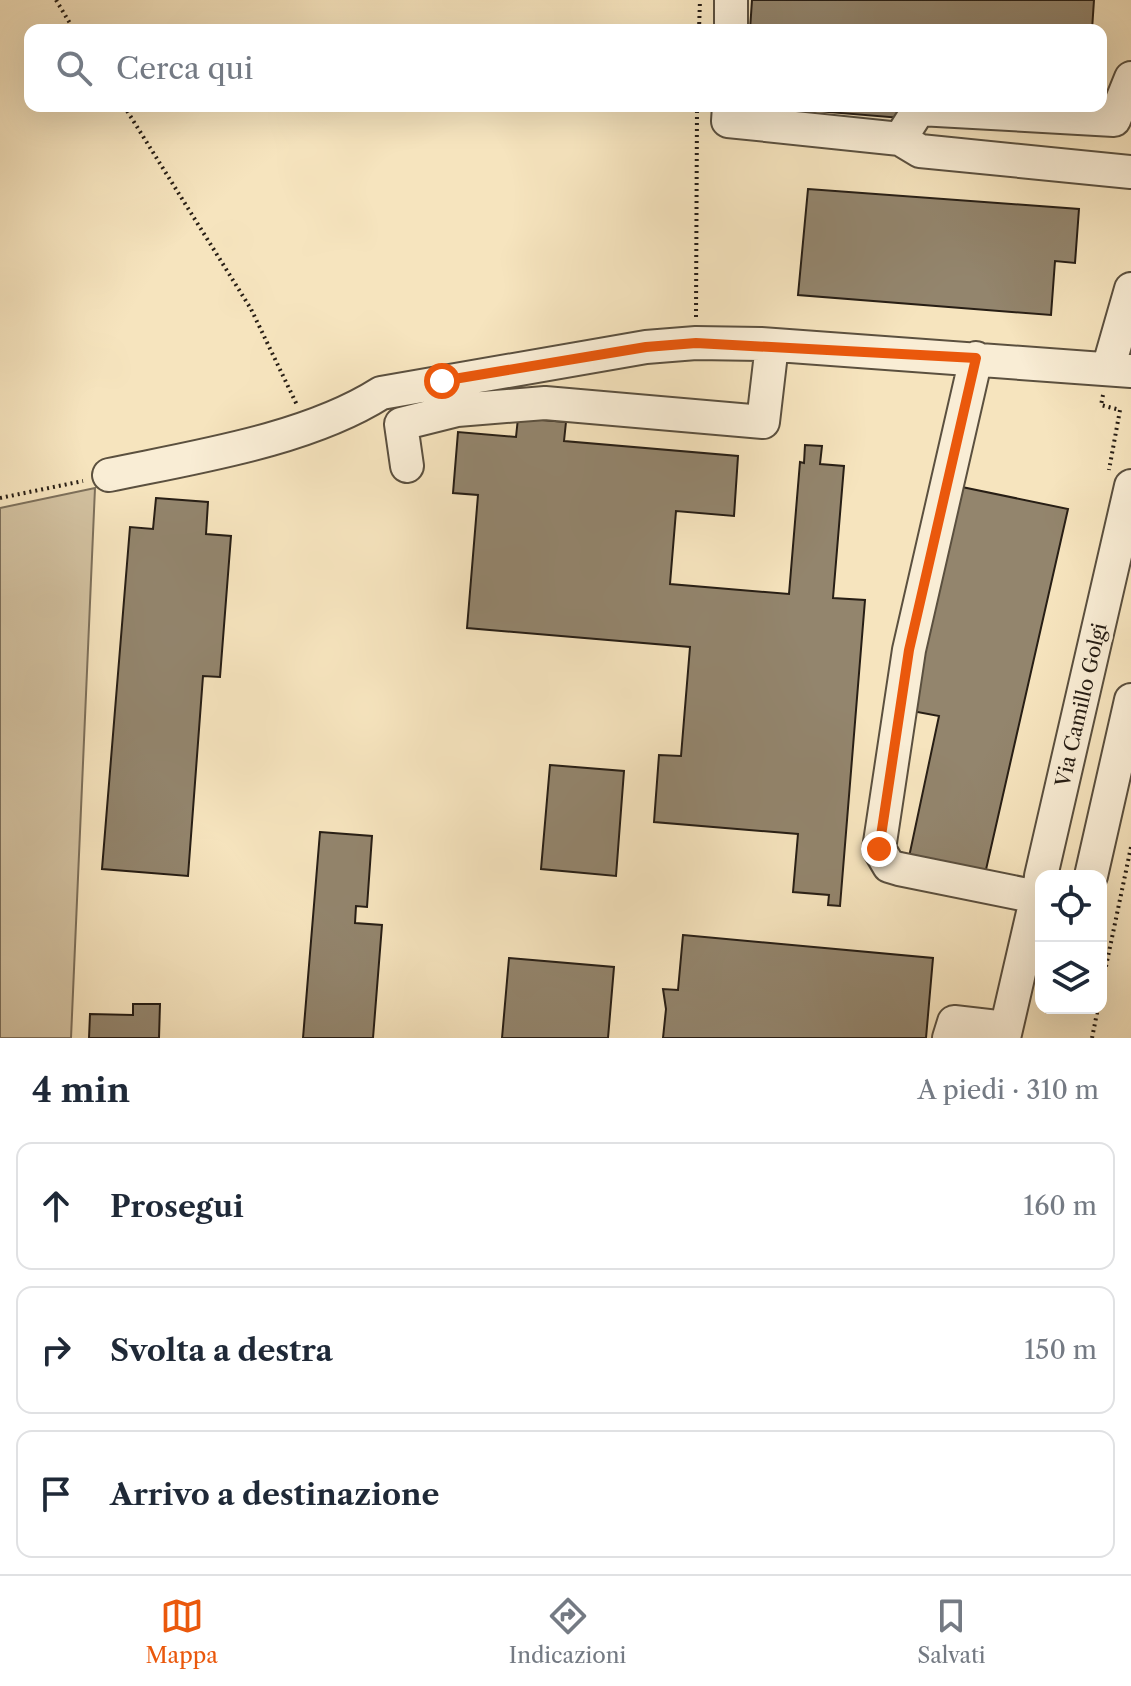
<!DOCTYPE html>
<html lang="it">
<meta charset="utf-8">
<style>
body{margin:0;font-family:"Libre Caslon Text",serif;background:#f2f2f3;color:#1f2937}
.controls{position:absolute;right:24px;bottom:24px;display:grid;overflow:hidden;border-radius:16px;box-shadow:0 8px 32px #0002}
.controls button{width:72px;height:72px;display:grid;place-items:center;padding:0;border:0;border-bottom:2px solid #e0e1e3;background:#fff;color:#1f2937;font:40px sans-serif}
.stop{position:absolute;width:24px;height:24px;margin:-18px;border:6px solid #ea580c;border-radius:50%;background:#fff}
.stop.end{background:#ea580c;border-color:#fff;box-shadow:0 2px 8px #0008}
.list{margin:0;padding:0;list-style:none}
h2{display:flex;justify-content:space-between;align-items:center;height:104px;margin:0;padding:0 32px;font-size:34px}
h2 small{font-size:26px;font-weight:400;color:#747a83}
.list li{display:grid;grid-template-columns:52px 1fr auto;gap:24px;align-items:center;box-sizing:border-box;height:128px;margin:0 16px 16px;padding:0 16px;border:2px solid #e0e1e3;border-radius:16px}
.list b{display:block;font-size:30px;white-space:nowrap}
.list em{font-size:26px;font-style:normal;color:#747a83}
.icon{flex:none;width:44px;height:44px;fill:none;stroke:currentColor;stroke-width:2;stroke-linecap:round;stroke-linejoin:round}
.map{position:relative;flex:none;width:1131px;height:1038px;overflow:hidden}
.search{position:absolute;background:#fff;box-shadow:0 8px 32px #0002;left:24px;right:24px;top:24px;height:88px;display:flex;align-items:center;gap:20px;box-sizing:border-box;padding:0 28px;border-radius:16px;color:#747a83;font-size:30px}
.sheet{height:536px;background:#fff}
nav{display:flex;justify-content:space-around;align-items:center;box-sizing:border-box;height:112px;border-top:2px solid #e0e1e3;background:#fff;font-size:22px;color:#747a83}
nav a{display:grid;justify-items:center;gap:4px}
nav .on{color:#ea580c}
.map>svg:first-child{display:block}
.green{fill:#d3c2a1;stroke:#7d705b;stroke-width:2}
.building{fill:#93856d;stroke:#271e15;stroke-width:2}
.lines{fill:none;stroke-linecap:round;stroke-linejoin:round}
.minor-casing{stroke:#5b503f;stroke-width:36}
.path{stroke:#271e15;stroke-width:4;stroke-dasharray:2 4;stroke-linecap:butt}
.minor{stroke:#f9edd5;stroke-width:32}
.route{stroke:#ea580c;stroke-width:10}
.labels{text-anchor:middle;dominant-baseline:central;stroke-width:7;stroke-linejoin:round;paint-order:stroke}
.street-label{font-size:20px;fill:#271e15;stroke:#f9edd5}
</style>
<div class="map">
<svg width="1131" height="1038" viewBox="0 0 1131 1038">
<rect width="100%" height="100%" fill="#f6e4be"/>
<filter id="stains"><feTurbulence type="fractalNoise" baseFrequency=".0025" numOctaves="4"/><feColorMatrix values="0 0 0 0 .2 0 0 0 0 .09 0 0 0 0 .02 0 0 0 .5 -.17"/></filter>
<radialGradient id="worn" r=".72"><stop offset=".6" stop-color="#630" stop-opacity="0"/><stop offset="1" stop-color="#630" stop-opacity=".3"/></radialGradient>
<path class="green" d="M95,488L71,1038H0V508Z"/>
<path class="building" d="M752,0H1094L1092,30H750Z
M757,106H902L901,118Z
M808,189L1079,209L1075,263L1055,261L1051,315L798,295Z
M518,418L566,422L564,441L738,456L734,516L676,511L670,584L789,594L800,462L804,463L805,445L822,446L820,464L844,466L833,598L865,600L840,906L828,905L829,895L793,892L798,834L654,822L659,755L681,756L690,647L467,628L478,495L453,493L458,432L516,437Z
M962,487L1068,509L985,874L909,857L939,716L912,711Z
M156,498L208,502L206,534L231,536L220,677L203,676L188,876L102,869L130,527L153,529Z
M550,765L624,771L616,876L541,869Z
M320,832L372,836L367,907L356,906L355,923L382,925L373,1038H303Z
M683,935L933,958L926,1038H663L666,1009L663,989L678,990Z
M509,958L614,967L608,1038H502Z
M133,1004H160L159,1038H89L90,1014L133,1015Z"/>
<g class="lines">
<g class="minor-casing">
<path id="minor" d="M731,30V0
M729,106L728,121L900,139L919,109L1114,120L1131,78
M900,139L920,151L1131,172
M976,358L909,650L879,849L889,866L899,869L1037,897
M1108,369L1131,289
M407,466L401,424L457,410L545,403L763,422L772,345
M109,475C195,457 307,440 381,393L646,347L696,343L761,344L1131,371
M1041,876L1131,486
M1091,876L1131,700
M949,1038L954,1022L1006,1028
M1004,1038L1041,878"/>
</g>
<path class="path" d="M56,0L74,30
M699,30L700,0
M124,106L251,309L297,405
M696,317L697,106
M1103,395L1101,405L1120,410L1109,470
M0,498L83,481
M1101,990L1131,847
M1092,1038L1098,1008"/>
<use href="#minor" class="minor"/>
</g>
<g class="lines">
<path class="route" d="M442,381L646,347L696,343L976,358L909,650L879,849"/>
</g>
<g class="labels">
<g class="street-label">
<text transform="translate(1081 705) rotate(-77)">Via Camillo Golgi</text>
</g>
</g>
<rect width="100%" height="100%" filter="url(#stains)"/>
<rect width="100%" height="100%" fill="url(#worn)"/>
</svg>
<div class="controls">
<button><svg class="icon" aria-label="locate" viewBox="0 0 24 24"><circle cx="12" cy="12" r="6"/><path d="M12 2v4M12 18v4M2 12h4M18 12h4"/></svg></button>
<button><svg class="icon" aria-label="layers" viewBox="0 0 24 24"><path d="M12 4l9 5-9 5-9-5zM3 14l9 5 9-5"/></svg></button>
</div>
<div class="stop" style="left:442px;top:381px"></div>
<div class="stop end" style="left:879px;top:849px"></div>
<div class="search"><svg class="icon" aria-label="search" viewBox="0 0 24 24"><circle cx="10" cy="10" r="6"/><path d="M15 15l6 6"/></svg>Cerca qui</div>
</div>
<section class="sheet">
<h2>4 min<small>A piedi · 310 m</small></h2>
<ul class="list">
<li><svg class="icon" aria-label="ahead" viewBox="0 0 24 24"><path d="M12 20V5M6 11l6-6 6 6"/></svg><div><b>Prosegui</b></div><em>160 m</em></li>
<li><svg class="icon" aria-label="right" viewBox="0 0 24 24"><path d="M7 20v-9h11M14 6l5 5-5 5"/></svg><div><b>Svolta a destra</b></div><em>150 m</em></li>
<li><svg class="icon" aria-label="arrive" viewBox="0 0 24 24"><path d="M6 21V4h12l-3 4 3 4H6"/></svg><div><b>Arrivo a destinazione</b></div></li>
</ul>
</section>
<nav>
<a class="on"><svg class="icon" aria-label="map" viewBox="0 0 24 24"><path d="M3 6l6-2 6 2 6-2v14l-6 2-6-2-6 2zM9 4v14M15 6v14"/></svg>Mappa</a>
<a><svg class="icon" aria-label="directions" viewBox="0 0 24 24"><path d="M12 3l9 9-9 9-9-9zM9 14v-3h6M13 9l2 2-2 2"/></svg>Indicazioni</a>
<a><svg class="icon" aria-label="saved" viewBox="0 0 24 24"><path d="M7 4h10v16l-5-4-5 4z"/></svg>Salvati</a>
</nav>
